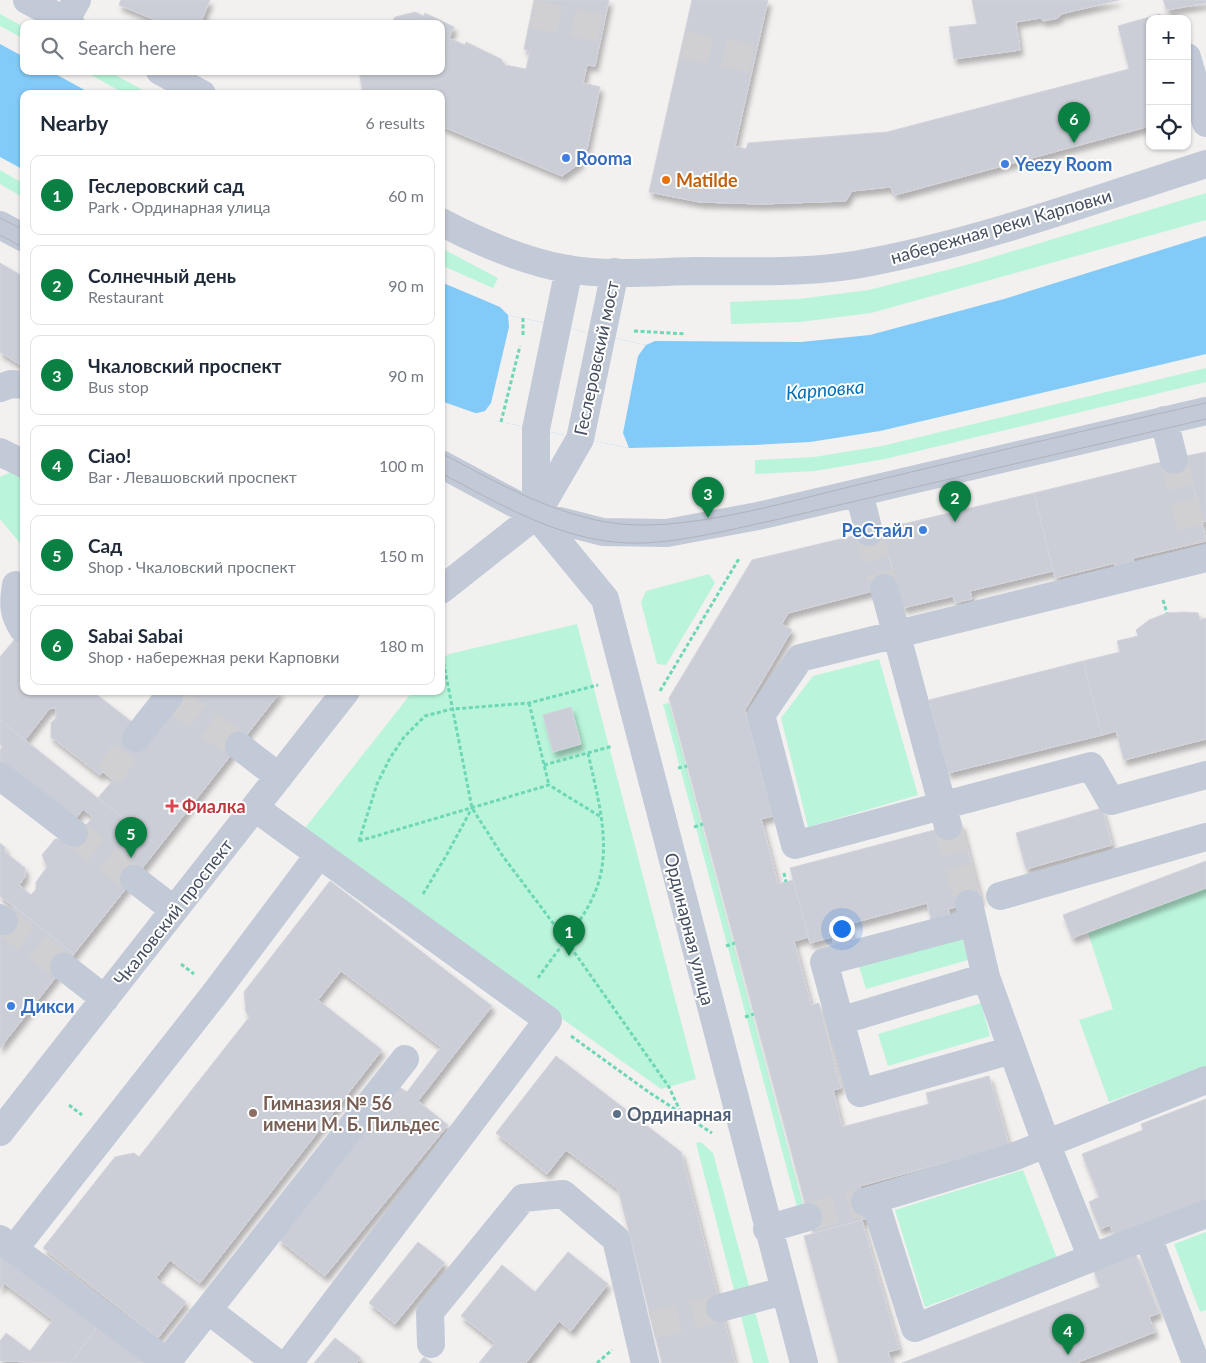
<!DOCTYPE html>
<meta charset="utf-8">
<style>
body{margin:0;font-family:Lato,sans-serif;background:#f6f6f7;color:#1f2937}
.controls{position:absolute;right:15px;top:15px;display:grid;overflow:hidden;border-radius:10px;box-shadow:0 1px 4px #0004}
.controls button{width:45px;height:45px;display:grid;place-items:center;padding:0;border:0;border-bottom:1px solid #e0e1e3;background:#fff;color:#1f2937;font:25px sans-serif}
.you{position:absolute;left:841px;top:928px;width:18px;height:18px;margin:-12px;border:4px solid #fff;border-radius:50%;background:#1a73e8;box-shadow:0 0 0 8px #1a73e833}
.badge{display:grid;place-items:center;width:32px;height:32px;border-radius:50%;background:#0b8043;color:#fff;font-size:16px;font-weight:700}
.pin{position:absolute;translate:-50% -41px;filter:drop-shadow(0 1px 2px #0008)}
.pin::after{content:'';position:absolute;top:26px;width:18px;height:15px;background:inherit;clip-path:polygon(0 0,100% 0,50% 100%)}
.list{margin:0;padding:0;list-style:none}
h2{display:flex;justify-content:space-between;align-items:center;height:65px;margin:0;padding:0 20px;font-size:21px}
h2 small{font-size:16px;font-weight:400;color:#747a83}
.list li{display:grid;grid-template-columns:32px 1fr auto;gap:15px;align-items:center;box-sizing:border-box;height:80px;margin:0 10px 10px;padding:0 10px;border:1px solid #e0e1e3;border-radius:10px}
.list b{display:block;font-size:19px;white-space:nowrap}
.list p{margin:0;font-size:16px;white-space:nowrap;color:#747a83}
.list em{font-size:16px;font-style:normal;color:#747a83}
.icon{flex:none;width:28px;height:28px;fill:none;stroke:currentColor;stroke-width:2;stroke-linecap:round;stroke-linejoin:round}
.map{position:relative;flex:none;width:1206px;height:1363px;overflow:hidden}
.search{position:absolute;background:#fff;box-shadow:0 1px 4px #0004;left:20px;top:20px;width:425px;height:55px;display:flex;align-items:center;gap:12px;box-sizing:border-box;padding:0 18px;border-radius:10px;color:#747a83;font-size:19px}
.panel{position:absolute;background:#fff;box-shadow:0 1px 4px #0004;left:20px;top:90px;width:425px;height:605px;border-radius:10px}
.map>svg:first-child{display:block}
.green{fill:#baf5db}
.water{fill:#82caf7}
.pier{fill:#f3f0f0}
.building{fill:#cbced6;stroke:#d3d4dc;filter:url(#shadow)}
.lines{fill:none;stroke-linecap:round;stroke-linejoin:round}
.minor-tunnel{stroke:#d0d0d3;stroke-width:28;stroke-dasharray:28 14;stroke-linecap:butt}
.path{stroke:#6dd7b6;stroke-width:3;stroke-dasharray:4 2.5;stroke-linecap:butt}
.minor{stroke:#c2c9d7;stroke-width:28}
.tram{stroke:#b1b3bb;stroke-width:1}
.shop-dot{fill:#3f7fe0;stroke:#fff;stroke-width:2}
.food-dot{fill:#e8710a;stroke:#fff;stroke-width:2}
.health-dot{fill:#e0444e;stroke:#fff;stroke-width:2}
.education-dot{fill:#8d6e63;stroke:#fff;stroke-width:2}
.service-dot{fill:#5c6f8a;stroke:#fff;stroke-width:2}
.labels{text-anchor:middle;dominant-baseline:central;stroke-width:4;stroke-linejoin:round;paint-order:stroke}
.shop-label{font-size:18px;font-weight:bold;fill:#366cbe;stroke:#fff;text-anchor:start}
.food-label{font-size:18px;font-weight:bold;fill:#c56008;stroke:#fff;text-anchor:start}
.street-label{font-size:18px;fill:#454f60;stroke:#fff}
.health-label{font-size:18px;font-weight:bold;fill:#be3a42;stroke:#fff;text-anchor:start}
.education-label{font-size:18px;font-weight:bold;fill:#785e54;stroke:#fff;text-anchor:start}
.service-label{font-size:18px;font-weight:bold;fill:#4e5e75;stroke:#fff;text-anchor:start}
.water-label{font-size:19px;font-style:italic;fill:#0071b9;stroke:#fff}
</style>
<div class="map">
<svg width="1206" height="1363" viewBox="0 0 1206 1363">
<defs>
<filter id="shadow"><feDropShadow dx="3" dy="5.5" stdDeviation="2.5" flood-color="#0004"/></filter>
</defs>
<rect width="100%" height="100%" fill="#f3f0f0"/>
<path class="green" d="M0,14L24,27V39L0,26Z
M84,71H108L150,94H125Z
M0,170L24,184V198L0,184Z
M1206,193V220L871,313L800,322L731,324L730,302L798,299L869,290L970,264Z
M441,248L498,278L493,288L441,265Z
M1206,368V382L885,459L815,471L755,474V460L814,457L882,446Z
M13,471L24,479V548L0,519V477Z
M709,574L715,583L666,665L657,664L641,602L646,591Z
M577,624L696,1079L661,1089L301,833L413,691H441V659L449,654Z
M879,659L918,795L808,827L781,718L813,676Z
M669,703L803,1205L797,1207L663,704Z
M1206,888V1066L1109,1102L1079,1020L1113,1009L1088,933Z
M961,935L968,960L866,989L858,963Z
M981,1003L990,1036L888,1066L878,1034Z
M701,1142L713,1153L750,1290L735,1294L696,1143Z
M1023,1170L1057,1258L925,1307L895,1210Z
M1206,1232V1310L1200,1312L1174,1244Z
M754,1308L769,1363H753L740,1312Z"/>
<path class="water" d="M0,44L24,57V71H50L92,94H24V170L0,157Z
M1206,236V354L880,431L810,442L754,445L629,448L501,422L441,401V282L500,307L508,315L646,345L655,341L801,342L870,335L1004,299Z"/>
<path class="pier" d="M508,315L646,345L638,356L623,433L629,448L501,422L473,414L485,411L491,403L509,327Z"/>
<path class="building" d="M121,0H210L200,24H165L119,5Z
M534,0H609L595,66L587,65L583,83L600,87L587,149L583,148L580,163L562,176L441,126V94H363L359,71H441V24H391L395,17L415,12L424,16L425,13L454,27L449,38L465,45L466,42L501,59L505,65L526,69L530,51L524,49Z
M692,0H768L735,146L746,149L748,143L887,132L1129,69L1118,26L1160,14L1161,19H1150V126L895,195L890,187L852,191L846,201L761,204L699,202L649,192Z
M972,0H1119L1061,14L1058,18L1044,21L1040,18L1016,22L1020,50L954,59L949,27L977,24Z
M1163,0H1206V3L1167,10Z
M0,263L24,277V367L0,352Z
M1206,452V521H1202L1186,456Z
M1186,456L1206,541L1133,558L1134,563L1115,567V563L1055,578L1034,493Z
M1034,493L1053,571L970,591L972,599L955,603L953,596L903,608L882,529Z
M882,529L896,585L788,613L782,624L792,630L745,710L773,816L761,819L778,884L793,880L809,937L794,941L811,1005L819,1003L841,1088L833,1090L842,1127L929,1104L926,1093L989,1076L1009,1145L860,1186L869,1218L813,1233L669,698L752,560Z
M1183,612L1198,613L1200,620L1206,618V739L1124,760L1116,731L1102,735L1083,661L1120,652L1117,641L1138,636L1136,630L1149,620L1167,613Z
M24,628V691H92L136,725L181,691H281L159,847L98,798L113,780L103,772L100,775L51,737V723L56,718V708H50L25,740L0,720V657Z
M1083,661L1102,735L948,773L929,700Z
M571,707L581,744L553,752L543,715Z
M0,720L159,847L74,954L0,896V843L5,847V852L25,868V877L19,885L31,895L36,889V882L47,867L42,855L55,839H69L80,825H86L93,817L83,809L77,817H66L0,765V750L3,747L0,744Z
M1102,808L1112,845L1026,869L1016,833Z
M961,823L981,900L948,909L951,919L932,923L927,903L849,924L854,944L835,949L832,937L810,943L790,868Z
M1206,861V888L1072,938L1063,915Z
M330,881L492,1006L418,1101L448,1125L325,1276L278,1239L399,1087L407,1092L441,1047L341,971L318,1000L382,1050L200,1283L170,1260L156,1278L186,1302L158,1338L43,1248L115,1157L134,1153L139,1157L250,1016L246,1012L244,992Z
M15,907L74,954L0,1048V925Z
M556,1056L681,1152L735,1363H662L618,1189L566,1150L547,1174L496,1133Z
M1206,1099V1204L1115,1238L1110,1225L1100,1229L1089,1202L1099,1197L1082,1154L1143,1130L1141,1124Z
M862,1220L899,1349L888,1352L892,1363H839L804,1236Z
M418,1242L445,1263L395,1324L369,1303Z
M0,1245L102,1321L70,1363L0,1361V1341L6,1333L30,1351L53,1320L4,1283L0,1289Z
M568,1252L608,1284L571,1331L559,1321L526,1363H479L495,1343L461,1316L502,1265L535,1292Z
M1135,1253L1159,1313L1149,1317L1155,1332L1076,1363H902L1100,1287L1093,1269Z
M102,1321L157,1363H70Z
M335,1338L361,1358L357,1363H314Z
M424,1357L432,1363H419Z"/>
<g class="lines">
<path class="minor-tunnel" d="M532,14L603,29
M683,45L755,59
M1174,460L1195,544
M869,532L884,588
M175,700L239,746
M108,775L136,738
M948,826L969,904
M74,833L134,879
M4,921L64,967
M808,1217L865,1202
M652,1325L720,1308"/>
<path class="path" d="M523,318V335
M634,331L686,334
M501,422L520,346
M956,505L958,511
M1163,600L1167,613
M441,650L472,808L502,855L565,939L669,1087L681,1113
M660,691L740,557
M529,703L549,785
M544,765L613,746
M678,768L687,766
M694,827L703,824
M359,841L377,784L390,758L404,737L425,716L452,709L529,703L598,685
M359,841L549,785L601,817
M784,873L786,882
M423,894L446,856L472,808
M726,946L735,943
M181,964L194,974
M538,978C555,953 579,926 592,899C615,853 598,800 588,753
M745,1017L754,1014
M571,1036L650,1093L712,1133
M69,1105L82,1115
M597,1363L612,1350"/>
<path class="minor" d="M27,0L71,24
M65,21L77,0
M1187,57L1206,123
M160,71L202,94
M441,222C481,243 522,261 567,269C608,276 652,272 693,271C752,271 814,274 871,262C985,240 1096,199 1206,164
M0,225L24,238
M0,388L11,384L24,385
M1164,420L1174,460
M0,452L24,464
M441,464L536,515L603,532L667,533L758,516L1206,411
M859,493L869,532
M536,515L605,599L804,1363
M536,515V429L569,269
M1206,558L800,658L761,715L795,845L1091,766L1111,801L1206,775
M16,585C13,603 13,614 23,629
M884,588L948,826
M441,590L536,515L580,439L615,272
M136,738L169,696
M239,746L279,777
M0,776L74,833
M255,808L548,1020L289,1363
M134,879L174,910
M1000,896L1206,837
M969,904L986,977L1046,1143L1092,1258
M0,918L4,921
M971,923L824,962L860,1093L1012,1050
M64,967L105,999
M840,1021L986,977
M0,1132L346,691
M874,1199L915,1328L1119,1247
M865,1202L1013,1157L1206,1080
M767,1229L808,1217
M1148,1237L1196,1363
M0,1239L167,1362L405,1059
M1130,1243L1206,1214
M14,1249L216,992L318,856
M720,1308L784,1291
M208,1310L277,1363
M431,1344L430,1312L523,1198L563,1194L616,1239L645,1363"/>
<path class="tram" d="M0,218L24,230
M0,235L24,248
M441,453C494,481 546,511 606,522C677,535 782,503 853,486C970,458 1088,429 1206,403
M441,473C505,507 569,546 644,543C688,541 732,529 775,520L1206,419"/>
</g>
<g class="shop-dot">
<circle cx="566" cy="158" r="5"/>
<circle cx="1005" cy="164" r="5"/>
<circle cx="923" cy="530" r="5"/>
<circle cx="11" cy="1006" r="5"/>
</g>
<circle class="food-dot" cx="666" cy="180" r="5"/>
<path class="health-dot" d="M169.5 798.5h5v5h5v5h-5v5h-5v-5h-5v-5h5z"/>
<circle class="education-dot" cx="253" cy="1113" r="5"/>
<circle class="service-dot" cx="617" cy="1114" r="5"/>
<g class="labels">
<g class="shop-label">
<text x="576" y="158">Rooma</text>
<text x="1015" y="164">Yeezy Room</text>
<text x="913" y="530" text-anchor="end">РеСтайл</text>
<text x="21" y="1006">Дикси</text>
</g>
<g class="food-label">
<text x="676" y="180">Matilde</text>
</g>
<g class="street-label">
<text transform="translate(1001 226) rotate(-16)">набережная реки Карповки</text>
<text transform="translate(596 358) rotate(-78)">Геслеровский мост</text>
<text transform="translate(173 912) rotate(-52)">Чкаловский проспект</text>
<text transform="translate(690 929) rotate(76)">Ординарная улица</text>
</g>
<g class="health-label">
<text x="182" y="806">Фиалка</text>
</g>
<g class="education-label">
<text x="263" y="1103">Гимназия № 56<tspan x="263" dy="21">имени М. Б. Пильдес</tspan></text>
</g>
<g class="service-label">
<text x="627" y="1114">Ординарная</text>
</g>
<g class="water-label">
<text transform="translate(825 389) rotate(-5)">Карповка</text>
</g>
</g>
</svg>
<div class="controls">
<button>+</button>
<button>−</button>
<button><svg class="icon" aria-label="locate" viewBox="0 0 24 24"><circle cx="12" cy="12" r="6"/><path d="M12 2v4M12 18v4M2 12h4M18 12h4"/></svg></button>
</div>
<div class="you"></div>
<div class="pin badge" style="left:569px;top:956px">1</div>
<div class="pin badge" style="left:955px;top:522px">2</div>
<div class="pin badge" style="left:708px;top:518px">3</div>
<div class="pin badge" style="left:1068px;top:1355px">4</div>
<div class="pin badge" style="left:131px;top:858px">5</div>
<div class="pin badge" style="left:1074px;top:143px">6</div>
<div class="search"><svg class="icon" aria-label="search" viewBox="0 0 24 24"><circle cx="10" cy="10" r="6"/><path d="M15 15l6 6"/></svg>Search here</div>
<section class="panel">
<h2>Nearby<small>6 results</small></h2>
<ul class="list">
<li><span class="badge">1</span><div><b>Геслеровский сад</b><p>Park · Ординарная улица</p></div><em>60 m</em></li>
<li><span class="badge">2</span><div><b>Солнечный день</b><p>Restaurant</p></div><em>90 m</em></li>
<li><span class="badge">3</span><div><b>Чкаловский проспект</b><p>Bus stop</p></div><em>90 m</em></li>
<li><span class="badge">4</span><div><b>Ciao!</b><p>Bar · Левашовский проспект</p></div><em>100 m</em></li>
<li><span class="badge">5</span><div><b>Сад</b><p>Shop · Чкаловский проспект</p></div><em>150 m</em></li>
<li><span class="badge">6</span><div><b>Sabai Sabai</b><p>Shop · набережная реки Карповки</p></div><em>180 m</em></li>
</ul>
</section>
</div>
